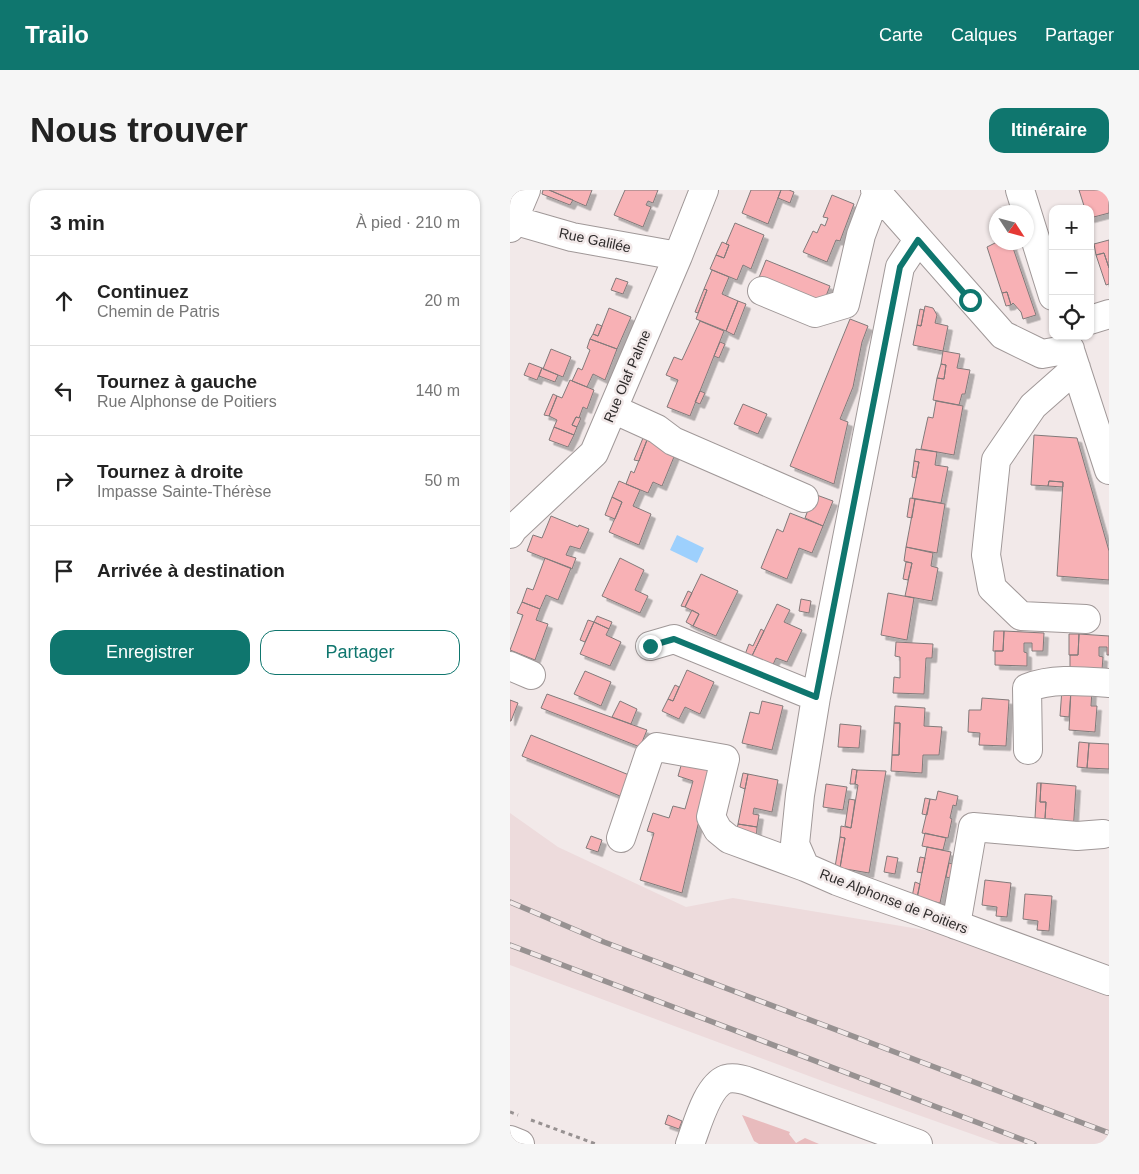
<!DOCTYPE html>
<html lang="fr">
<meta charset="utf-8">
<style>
body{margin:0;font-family:Helvetica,sans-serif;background:#f6f6f6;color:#222}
.controls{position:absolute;right:15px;top:15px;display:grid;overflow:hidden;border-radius:10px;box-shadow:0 1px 4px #0004}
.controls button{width:45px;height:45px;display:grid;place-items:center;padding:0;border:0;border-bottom:1px solid #e0e0e0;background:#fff;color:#222;font:25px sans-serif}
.compass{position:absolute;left:479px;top:15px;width:45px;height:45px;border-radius:50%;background:#fff;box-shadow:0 1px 4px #0004;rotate:126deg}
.stop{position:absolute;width:15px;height:15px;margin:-11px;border:4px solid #0f766e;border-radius:50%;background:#fff}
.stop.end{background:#0f766e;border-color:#fff;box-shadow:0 1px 5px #0008}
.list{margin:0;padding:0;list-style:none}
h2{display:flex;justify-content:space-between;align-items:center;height:65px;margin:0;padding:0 20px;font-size:21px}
h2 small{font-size:16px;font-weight:400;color:#767676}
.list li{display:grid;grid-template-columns:32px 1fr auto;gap:15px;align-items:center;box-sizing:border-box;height:90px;padding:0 20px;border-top:1px solid #e0e0e0}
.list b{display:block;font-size:19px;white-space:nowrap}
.list p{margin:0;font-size:16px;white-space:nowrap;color:#767676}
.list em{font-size:16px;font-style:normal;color:#767676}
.actions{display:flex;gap:10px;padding:15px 20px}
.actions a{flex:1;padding:11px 0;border:1px solid #0f766e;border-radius:15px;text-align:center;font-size:18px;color:#0f766e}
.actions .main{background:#0f766e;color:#fff}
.icon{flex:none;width:28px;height:28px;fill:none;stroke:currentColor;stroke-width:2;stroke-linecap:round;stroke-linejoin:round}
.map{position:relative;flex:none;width:599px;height:954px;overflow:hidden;border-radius:15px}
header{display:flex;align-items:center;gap:30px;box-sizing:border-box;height:70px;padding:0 25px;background:#0f766e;color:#fff}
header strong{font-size:24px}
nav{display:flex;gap:28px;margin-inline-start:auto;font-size:18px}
.intro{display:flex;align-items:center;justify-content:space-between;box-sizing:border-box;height:120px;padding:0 30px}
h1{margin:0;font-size:35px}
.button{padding:12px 22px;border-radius:15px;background:#0f766e;color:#fff;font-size:18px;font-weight:700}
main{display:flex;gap:30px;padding:0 30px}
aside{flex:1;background:#fff;border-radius:15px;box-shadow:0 1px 4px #0004}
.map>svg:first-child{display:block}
.built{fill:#eddbdc}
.green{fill:#e8bbbd}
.water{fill:#9dd0fd}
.building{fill:#f8b1b5;stroke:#827a7a;filter:url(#shadow)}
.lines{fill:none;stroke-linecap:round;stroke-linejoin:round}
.minor-casing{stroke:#a09898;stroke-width:30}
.path{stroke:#979191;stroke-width:3;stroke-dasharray:4 4;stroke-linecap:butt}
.minor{stroke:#fff;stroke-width:28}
.rail-casing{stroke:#989292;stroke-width:5.5}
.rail{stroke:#f2e9e9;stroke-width:4;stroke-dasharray:11;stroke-linecap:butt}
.route{stroke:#0f766e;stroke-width:6}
.labels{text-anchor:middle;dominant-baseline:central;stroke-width:5;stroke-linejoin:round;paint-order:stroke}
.street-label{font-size:14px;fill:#2e2b2b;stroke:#f2e9e9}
</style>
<header>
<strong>Trailo</strong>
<nav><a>Carte</a><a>Calques</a><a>Partager</a></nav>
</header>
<div class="intro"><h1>Nous trouver</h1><a class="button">Itinéraire</a></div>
<main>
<aside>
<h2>3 min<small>À pied · 210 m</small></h2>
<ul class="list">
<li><svg class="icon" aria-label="ahead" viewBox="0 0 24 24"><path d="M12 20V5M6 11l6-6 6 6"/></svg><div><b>Continuez</b><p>Chemin de Patris</p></div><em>20 m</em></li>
<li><svg class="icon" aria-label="left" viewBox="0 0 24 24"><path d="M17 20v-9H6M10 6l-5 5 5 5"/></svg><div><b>Tournez à gauche</b><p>Rue Alphonse de Poitiers</p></div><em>140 m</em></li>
<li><svg class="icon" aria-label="right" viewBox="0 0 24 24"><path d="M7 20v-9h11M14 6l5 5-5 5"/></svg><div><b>Tournez à droite</b><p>Impasse Sainte-Thérèse</p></div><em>50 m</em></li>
<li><svg class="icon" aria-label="arrive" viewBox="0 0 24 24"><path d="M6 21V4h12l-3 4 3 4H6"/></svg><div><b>Arrivée à destination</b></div></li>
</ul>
<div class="actions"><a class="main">Enregistrer</a><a>Partager</a></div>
</aside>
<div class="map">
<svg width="599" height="954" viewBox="0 0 599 954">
<defs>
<filter id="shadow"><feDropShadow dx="4.5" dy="4.5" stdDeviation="0" flood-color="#0004"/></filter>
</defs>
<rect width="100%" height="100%" fill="#f2e9e9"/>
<path class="built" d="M0,623L48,657L176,717L223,708L445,745L599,804V954H490L315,892L0,775Z"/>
<path class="green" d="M232,925L280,942L279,944L286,953L295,948L309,954H249L244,951Z"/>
<path class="water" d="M167,345L194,358L187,373L160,360Z"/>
<path class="building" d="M33,0H39L63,10L60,15L32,4Z
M39,0H82L76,16Z
M115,0H148L143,13L138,11L136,15L141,17L133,37L104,25Z
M241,0H271L258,34L232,23Z
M271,0H279L284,2L280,13L268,8Z
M569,0H599V23L580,28V19H575Z
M322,5L344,14L330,51L326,50L317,72L293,62L303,41L307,43L311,34L315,36L318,28L313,27Z
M225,33L254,45L241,79L233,75L227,90L200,79L206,65L214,68L219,55L216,54Z
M599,50V78L594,63L586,65L584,54Z
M212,52L219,55L214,68L206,65Z
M487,52H501L526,125L513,129L511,122L503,113L501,115L497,102L492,103L477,57Z
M594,63L599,78V94L596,95L586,65Z
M256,70L320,96L312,116L248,90Z
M202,80L219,87L212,104L228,111L216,141L186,129L197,100L194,99Z
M106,88L118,92L113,104L101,100Z
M194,99L197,100L188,123L185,122Z
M497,102L501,115L496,116L492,103Z
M228,111L236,114L224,145L216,141Z
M415,116L423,118L427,125L425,133L438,136L433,161L403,155L407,135L411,136Z
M99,118L121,127L107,159L80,149L83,144L88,146Z
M410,119L414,120L411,136L407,135Z
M340,129L358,136L352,152L343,197L330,229L338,232L324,294L280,276Z
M190,131L214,141L180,226L157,217L168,190L156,185L164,167L172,170Z
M87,134L92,136L88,146L83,144Z
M80,149L107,159L95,190L83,184L77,197L62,191L68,178L72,180L80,160L77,158Z
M210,152L215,154L209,168L204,166Z
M41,159L61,167L53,187L33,179Z
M433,161L450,164L447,178L460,180L455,204H452L449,215L423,210L427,188L434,189L436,175L431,174Z
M19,173L32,178L27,190L14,185Z
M431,174L436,175L434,189L427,188Z
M32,178L48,185L45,192L29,186Z
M60,190L84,200L77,219L73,217L69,228L66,227L62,235L67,237L64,245L44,237L47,230L39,226L47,206L52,208Z
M190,201L195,203L190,214L185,212Z
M43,204L47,206L39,226L34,225Z
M426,211L453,216L444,265L411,259L418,227L423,228Z
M233,214L257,224L248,244L224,234Z
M66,227L71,228L67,237L62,235Z
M44,237L64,245L58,257L39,250Z
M524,245L567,248L599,361V390L547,386L553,292L539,291L538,296L521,295Z
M133,248L137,250L129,271L124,270Z
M137,250L166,262L152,296L143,292L138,303L116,294L121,281L124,283Z
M406,259L427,262L425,275L438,277L431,313L402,308L409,272L404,271Z
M404,271L409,272L406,288L402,287Z
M109,291L130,300L123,316L141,324L129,355L99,342L112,312L102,307Z
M539,291L553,292V297L538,296Z
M304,304L323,311L313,336L295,328Z
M102,307L112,312L105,329L95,325Z
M400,308L405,309L402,328L397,327Z
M405,309L435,314L427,363L396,357Z
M280,323L313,336L302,363L289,358L277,389L251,378L267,339L273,342Z
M41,326L68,337L69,335L79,339L70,359L60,356L56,365L66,368L62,379L17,361L23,345L32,348Z
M396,357L423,363L421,376L428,378L422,411L395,406L402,373L394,371Z
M35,368L61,378L48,410L36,405L30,419L12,412L17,398L23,400Z
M110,368L134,380L125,400L138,406L130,423L92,406Z
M396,372L402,373L398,390L393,389Z
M191,384L228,401L206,446L183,436L189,424L175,417Z
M178,401L182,403L175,417L171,416Z
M378,403L404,408L397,450L371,445Z
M291,409L301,411L299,423L289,421Z
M12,412L30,419L26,430L38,434L25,470L0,460L13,425L7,423Z
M267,414L280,420L274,432L292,440L277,472L266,468L261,479L240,470Z
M182,420L189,424L183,436L176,432Z
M87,426L102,432L99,439L84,432Z
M78,430L84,432L75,452L70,450Z
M84,432L99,439L96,445L111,452L100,476L70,464Z
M251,439L254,441L240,470L234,467L239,454L243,456Z
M484,441H494L493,461H483Z
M494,441L534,443L533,461H522V453H514V462L517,463V476L485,475V461H493Z
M559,444H569L568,465H559Z
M569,444L599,446V465H597V457H589V466L593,467L592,480L560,479V465H568Z
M386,452L423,454L422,468H416L414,504L383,503L384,487L390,488V467L385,466Z
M177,480L204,492L190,524L175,517L169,529L152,521L158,509L163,511Z
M75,481L101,492L91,516L64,504Z
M165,495L169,497L163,511L158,509Z
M552,499L561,500L559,527L550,526Z
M561,500L582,501L581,516H587L585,542L559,540Z
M37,504L137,540L130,557L31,518Z
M472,508L499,510L496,556L469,555L470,543L458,542L459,520H471Z
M0,510L8,513L1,531H0Z
M110,511L127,519L121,534L102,527Z
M252,511L273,516L262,560L232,553L240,522L249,524Z
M385,516L415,518L414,536L432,537L429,565H413L412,583L381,581L382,565H389L390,533H384Z
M384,533H390L389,565H382Z
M330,534L351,536L349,558L328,557Z
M21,545L119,585L110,606L12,566Z
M569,552L579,553L577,578L567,577Z
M579,553L599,554V579L577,578Z
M173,569L204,579L188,635L172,703L130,690L144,643L137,641L143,623L159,628L163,616L175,619L183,591L168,586Z
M342,579L347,580L345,594H340Z
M347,580L376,581L359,683L330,678L335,648L330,647L331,636L341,638L348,595L345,594Z
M233,583L238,584L235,599L230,597Z
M238,584L268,590L262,622L244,618L243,624L249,625L247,637L228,634Z
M527,593H531L530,612H536L535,629L525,628Z
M531,593L566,596L563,643L542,642L543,629H535L536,612H530Z
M316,594L337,597L333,620L313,617Z
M428,601L448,606L446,616L443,615L440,628L442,629L438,648L412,643L420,609L426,610Z
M415,608L420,609L417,625L412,624Z
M339,609L345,610L341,638L335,636Z
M228,634L247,637L246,652L226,644Z
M415,643L436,648L433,660L412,656Z
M81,646L92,650L88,662L76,658Z
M330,647L335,648L330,678L325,677Z
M417,657L441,662L430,713L407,708Z
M377,666L388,668L385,684L374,682Z
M410,667L415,668L412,683L407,682Z
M439,673L443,674L440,688L436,687Z
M475,690L501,693L497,727L486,726L487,717L472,715Z
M405,692L410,694L407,708L402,707Z
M515,704L542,706L539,741L527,740L528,731L513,729Z
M158,925L172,931L169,939L155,934Z"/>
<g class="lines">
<g class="minor-casing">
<path id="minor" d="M365,0L493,145L532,164L560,159
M510,0L543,106
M3,30L62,47L168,66
M0,38L16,0
M408,50L390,77L306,507L290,605L285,654L295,677L327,691L599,791
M252,101L305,123L335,114L351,45L367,2
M580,130L599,124
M561,163L599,280
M566,178L523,216L486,270L476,365L482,398L511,426L576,429
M103,219L147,239L163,251L294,308
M0,344L3,339L84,263L168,66L194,0
M140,456L164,449L306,507
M0,476L21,485
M518,560L517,498C543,488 571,491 599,493
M111,648L139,565L147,557L215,569L201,627L208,640L219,649L295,677
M446,735L463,637L567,646L593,644
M0,950L10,954
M180,954C187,936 197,896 216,889C224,887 232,889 240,892L408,954"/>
</g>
<path class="path" d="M0,922L8,925
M21,930L86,954"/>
<use href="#minor" class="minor"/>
<g class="rail-casing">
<path id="rail" d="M0,712L94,752L599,943
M0,755L524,954"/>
</g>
<use href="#rail" class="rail"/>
</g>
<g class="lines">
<path class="route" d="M140,456L164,449L306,507L390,77L408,50L460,110"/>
</g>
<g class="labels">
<g class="street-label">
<text transform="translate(85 50) rotate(12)">Rue Galilée</text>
<text transform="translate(117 186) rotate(-67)">Rue Olaf Palme</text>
<text transform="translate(384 711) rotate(21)">Rue Alphonse de Poitiers</text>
</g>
</g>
</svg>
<div class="controls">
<button>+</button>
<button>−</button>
<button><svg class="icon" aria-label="locate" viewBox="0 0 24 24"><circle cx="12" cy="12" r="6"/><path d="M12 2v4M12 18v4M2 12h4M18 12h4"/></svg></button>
</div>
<svg class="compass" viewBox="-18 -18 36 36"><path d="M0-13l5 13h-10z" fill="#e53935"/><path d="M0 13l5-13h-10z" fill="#767676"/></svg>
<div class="stop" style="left:460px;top:110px"></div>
<div class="stop end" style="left:140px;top:456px"></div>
</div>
</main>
